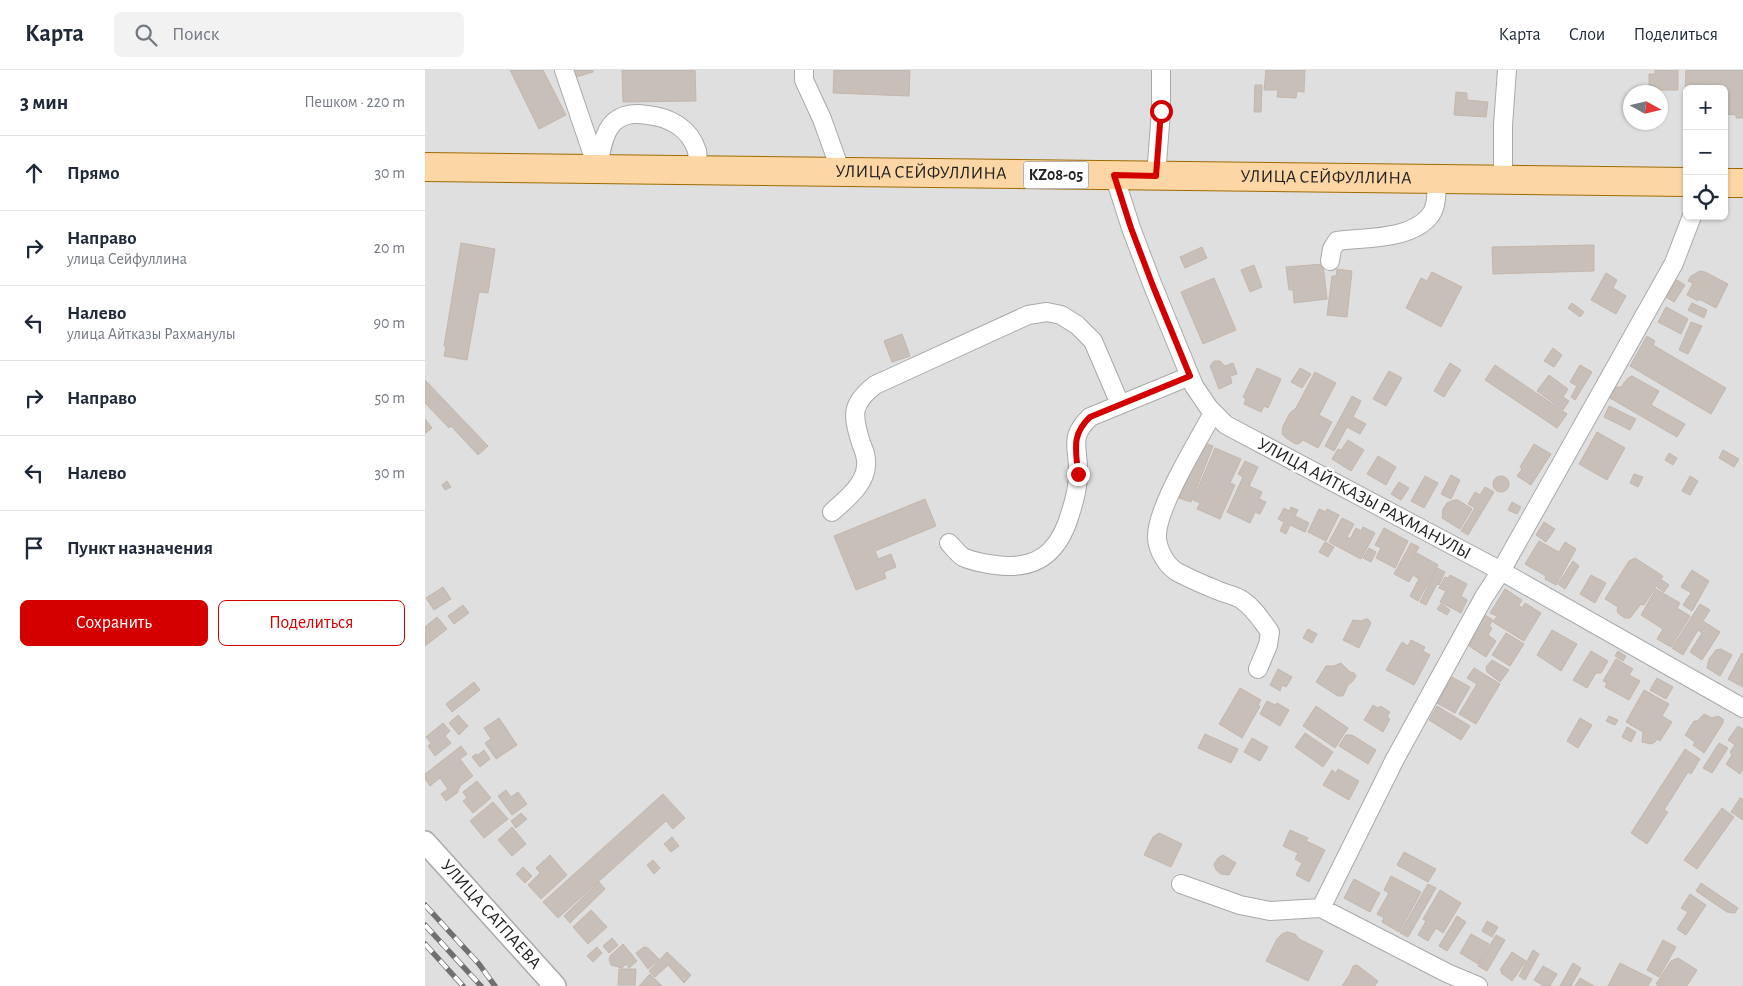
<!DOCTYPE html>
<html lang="ru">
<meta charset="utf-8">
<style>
body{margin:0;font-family:"Alegreya Sans",sans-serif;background:#f2f2f3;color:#1f2937}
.controls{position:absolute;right:15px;top:15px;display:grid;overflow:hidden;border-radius:8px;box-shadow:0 1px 4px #0004}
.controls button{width:45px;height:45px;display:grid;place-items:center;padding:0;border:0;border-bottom:1px solid #e0e1e3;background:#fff;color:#1f2937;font:25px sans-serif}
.compass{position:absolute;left:1198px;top:15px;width:45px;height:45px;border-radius:50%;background:#fff;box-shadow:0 1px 4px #0004;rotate:98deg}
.stop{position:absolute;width:15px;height:15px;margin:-11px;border:4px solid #d40000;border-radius:50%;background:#fff}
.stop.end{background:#d40000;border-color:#fff;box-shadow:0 1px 5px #0008}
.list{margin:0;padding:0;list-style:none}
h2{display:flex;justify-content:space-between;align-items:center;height:65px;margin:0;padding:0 20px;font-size:21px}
h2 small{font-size:16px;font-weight:400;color:#747a83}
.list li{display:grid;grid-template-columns:32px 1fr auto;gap:15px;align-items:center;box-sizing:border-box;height:75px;padding:0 20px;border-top:1px solid #e0e1e3}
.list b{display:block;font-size:19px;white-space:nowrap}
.list p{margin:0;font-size:16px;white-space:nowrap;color:#747a83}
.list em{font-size:16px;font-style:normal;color:#747a83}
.actions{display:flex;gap:10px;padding:15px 20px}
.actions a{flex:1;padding:11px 0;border:1px solid #d40000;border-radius:8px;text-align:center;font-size:18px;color:#d40000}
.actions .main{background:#d40000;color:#fff}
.icon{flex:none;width:28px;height:28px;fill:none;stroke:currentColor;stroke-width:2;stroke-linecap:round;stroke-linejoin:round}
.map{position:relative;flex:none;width:1318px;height:916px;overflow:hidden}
header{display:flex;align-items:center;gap:30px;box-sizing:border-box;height:70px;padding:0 25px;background:#fff;border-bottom:1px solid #e0e1e3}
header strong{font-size:24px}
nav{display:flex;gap:28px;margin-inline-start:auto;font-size:18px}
.search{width:350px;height:45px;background:#f2f2f3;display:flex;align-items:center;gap:12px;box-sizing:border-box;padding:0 18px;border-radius:8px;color:#747a83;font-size:19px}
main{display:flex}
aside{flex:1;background:#fff}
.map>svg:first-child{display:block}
.residential{fill:#e0dfdf;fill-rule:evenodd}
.building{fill:#c7bfb8;stroke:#c4b6ab}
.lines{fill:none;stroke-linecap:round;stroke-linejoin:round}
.minor-casing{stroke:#a9a9a9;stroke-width:20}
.tertiary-casing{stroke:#a9a9a9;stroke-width:24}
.primary-casing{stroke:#a06b00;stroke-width:30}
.minor{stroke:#fff;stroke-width:18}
.tertiary{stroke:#fff;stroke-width:21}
.primary{stroke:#fcd6a4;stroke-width:28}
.rail-casing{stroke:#707070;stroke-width:5.5}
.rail{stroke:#fff;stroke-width:4;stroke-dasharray:11;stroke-linecap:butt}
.route{stroke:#d40000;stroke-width:6}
.labels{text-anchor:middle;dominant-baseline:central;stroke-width:4.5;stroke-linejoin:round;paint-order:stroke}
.shield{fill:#fff;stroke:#646464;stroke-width:1}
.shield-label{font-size:16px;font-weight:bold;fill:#222}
.street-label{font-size:18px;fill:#222;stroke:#fff}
</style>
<header>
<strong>Карта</strong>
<div class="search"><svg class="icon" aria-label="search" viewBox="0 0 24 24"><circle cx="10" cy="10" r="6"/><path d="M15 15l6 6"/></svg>Поиск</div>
<nav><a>Карта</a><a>Слои</a><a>Поделиться</a></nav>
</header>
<main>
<aside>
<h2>3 мин<small>Пешком · 220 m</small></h2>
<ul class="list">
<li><svg class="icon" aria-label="ahead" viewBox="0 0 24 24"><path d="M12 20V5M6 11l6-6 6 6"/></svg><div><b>Прямо</b></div><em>30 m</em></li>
<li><svg class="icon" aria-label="right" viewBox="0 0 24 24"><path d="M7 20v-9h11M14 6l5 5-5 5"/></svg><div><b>Направо</b><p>улица Сейфуллина</p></div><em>20 m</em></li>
<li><svg class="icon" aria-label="left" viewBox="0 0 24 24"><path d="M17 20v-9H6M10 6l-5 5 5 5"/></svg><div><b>Налево</b><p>улица Айтказы Рахманулы</p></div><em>90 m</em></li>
<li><svg class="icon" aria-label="right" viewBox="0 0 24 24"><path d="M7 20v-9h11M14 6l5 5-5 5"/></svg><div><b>Направо</b></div><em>50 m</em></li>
<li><svg class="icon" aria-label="left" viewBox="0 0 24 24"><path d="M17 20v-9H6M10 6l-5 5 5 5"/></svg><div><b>Налево</b></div><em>30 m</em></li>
<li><svg class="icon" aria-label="arrive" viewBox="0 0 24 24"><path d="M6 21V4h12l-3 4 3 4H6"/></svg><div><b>Пункт назначения</b></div></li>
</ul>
<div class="actions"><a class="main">Сохранить</a><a>Поделиться</a></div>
</aside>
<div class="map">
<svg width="1318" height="916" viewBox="0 0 1318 916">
<rect width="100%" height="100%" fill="#f2efe9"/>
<path class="residential" d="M0,0H1318V916H0ZM1262,19H1299V146H1262ZM1206,22H1236V52H1206Z"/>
<path class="building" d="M85,0H118L141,45L114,59Z
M148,0H168V2L151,7Z
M197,0H270L271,31L198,32Z
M409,0H485L484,26L408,23Z
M841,0H880L879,22L872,21L871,28L852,27L853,20H839Z
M1230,0H1253V20H1224V4H1230Z
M1261,0H1318V48H1311V45L1299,44V19H1262V42H1259Z
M830,15H837L836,42H829Z
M1031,22L1042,23V30L1063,32L1061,47L1029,45Z
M36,173L70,179L63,223L54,222L42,290L19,286L21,277L19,276Z
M1169,175V201L1068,204L1067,177Z
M777,177L782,188L760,198L755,187Z
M898,194L902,229L869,233L868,220H864L861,197Z
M829,195L837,217L825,222L816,200Z
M912,199L927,201L922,247L902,245L907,206H911Z
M1275,201L1280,202L1303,214L1291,238L1274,229L1273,231L1262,225L1268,213L1263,211L1266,206Z
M1007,202L1037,217L1016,257L981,238L996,208L1002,211Z
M1181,203L1192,210L1188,218L1201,226L1191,244L1166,230Z
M789,208L811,260L778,274L756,222Z
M1252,210L1260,215L1249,232L1241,227Z
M1147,233L1159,242L1155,247L1143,238Z
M1267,233L1282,240L1279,248L1263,240Z
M1241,237L1263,249L1256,264L1233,252Z
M1266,252L1277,256L1263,284L1254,280Z
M477,264L485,286L467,292L459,271Z
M1222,266L1230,271L1228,275L1301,318L1286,344L1205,296Z
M1128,278L1137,285L1129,297L1119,291Z
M789,291H795L800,296L808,293L812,304L805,306L807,313L794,319L785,296Z
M1025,293L1036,300L1019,327L1009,321Z
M1070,295L1142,344L1132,358L1060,310Z
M1155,295L1167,302L1150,330L1146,327L1152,316L1145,312Z
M832,298L856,309L843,338L839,336L836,342L819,334L821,329L818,327Z
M875,298L886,304L877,318L866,312Z
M964,301L977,308L961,336L948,329Z
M890,302L911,313L894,345L907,352L893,378L878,370L875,373L871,374L861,368L857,364L858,356L865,343L871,338Z
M1124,305L1143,319L1138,327L1144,331L1138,340L1112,321Z
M1207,306L1234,321L1226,335L1260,354L1252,367L1185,328L1191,317H1196L1203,308Z
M0,310L63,376L53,385L26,356L24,358L0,333Z
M927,326L936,331L928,347L941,354L935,364L922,357L909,381L900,376Z
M1184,336L1211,349L1205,360L1179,347Z
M0,349L7,358L0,364Z
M1172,362L1200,378L1182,410L1154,394Z
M923,370L939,380L926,401L907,389L913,379L916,380Z
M776,372L788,376L766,432L754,428Z
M1109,374L1126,384L1106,415L1092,406L1097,399L1095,397Z
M790,378L816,389L805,413L810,415L795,449L772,439L775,433L768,430Z
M1298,380L1314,389L1309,397L1294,388Z
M1244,383L1252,388L1248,395L1240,390Z
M953,386L971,397L961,415L942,404Z
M820,391L833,397L824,416L837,422L834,429L841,432L835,444L830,442L825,453L802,442L818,407L813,404Z
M1209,404L1218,407L1213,417L1205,413Z
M1026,405L1035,410L1026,429L1016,424Z
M1068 414a8 8 0 1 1 16 0a8 8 0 1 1-16 0Z
M1000,406L1013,413L999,438L986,431Z
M1265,406L1273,411L1265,425L1257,421Z
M22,411L26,417L20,420L17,415Z
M974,412L984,418L976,430L966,424Z
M1060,417L1069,422L1043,465L1036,461L1050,438L1043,434L1050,422L1055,425Z
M500,429L511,456L450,481L453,489L466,484L471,497L459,502L461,508L431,520L409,466Z
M1029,430H1033L1047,439L1035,459L1017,448L1018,439L1022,433Z
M1087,432L1096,437L1092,444L1083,440Z
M866,437L873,440L870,446L884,453L880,462L865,455L861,464L855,461L859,452L853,449L859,438L864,441Z
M894,439L901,442L902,439L914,445L901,471L883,462Z
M917,448L929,454L922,467L925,469L931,458L936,461L938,457L950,463L936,489L904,472Z
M1119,452L1130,459L1121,472L1111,465Z
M959,458L983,471L970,498L951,488L956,478L950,475Z
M1114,471L1134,482L1140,472L1151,479L1131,515L1120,509L1121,506L1100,494Z
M900,472L909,477L903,487L894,482Z
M986,473L994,477L989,486L990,487L992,483L1013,495L993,531L985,526L994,509L988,505L984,512L969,504Z
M944,478L951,482L946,492L938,488Z
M1210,488L1238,506L1219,535L1216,534L1205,548H1200L1194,544L1192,541L1193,537L1180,529L1204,491Z
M1148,491L1154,496L1140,519L1133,514Z
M1012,498L1020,502L1014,515L1012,514L1001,535L995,532Z
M1267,500L1284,511L1267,541L1258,535L1266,523L1256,517Z
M1025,505L1042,514L1036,526L1042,530L1036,543L1015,532L1021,521L1014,518L1020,507L1023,508Z
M1166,505L1181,513L1170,533L1155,524Z
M1237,510L1244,515L1239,522L1232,517Z
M18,517L26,529L9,540L1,528Z
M1080,519L1097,530L1094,535L1097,538L1100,533L1116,543L1099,571L1068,552L1072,546L1065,543Z
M1231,519L1255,533L1252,538L1265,546L1246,577L1232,569L1238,559L1216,545Z
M1016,534L1025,540L1022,545L1012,539Z
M1275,534L1285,540L1278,551L1295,562L1277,590L1265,582L1277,563L1273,560L1258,585L1247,578Z
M38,535L44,543L29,554L23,546Z
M1060,545L1068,550L1064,556L1067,558L1063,565L1071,571L1061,587L1041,574Z
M12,547L22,559L0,576V557Z
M940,549H943L946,553L934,578L918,570L928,550L937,551Z
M883,559L892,564L887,573L878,568Z
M1127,560L1152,574L1136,601L1112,585Z
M1081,563L1099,574L1085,596L1067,585Z
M986,570L1000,577L998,581L1005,585L989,615L961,600L977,572L983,576Z
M1296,579L1307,585L1295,606L1282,598L1284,589L1291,580Z
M1166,581L1183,591L1176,603H1171L1162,618L1148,610Z
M1193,581L1201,586L1198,591L1190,586Z
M1317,583H1318V617L1303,609Z
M1191,589L1208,599L1204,605L1215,611L1204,630L1180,617L1182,613L1178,611Z
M1067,590L1084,600L1075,612L1062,602L1061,597Z
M916,593L925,602L929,603L931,606L928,611L923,615L918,626H913L891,612L901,596H909Z
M1049,598L1075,614L1051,654L1034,644L1052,614L1042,608Z
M853,599L867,607L861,617L857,615L855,621L845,615Z
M1027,607L1045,617L1030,643L1012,633Z
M1232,608L1248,617L1241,629L1225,620Z
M49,612L55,620L27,642L21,634Z
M815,618L836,630L833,635L835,636L817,668L794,654Z
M1219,620L1244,634L1237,646L1247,652L1235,671L1232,669L1230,672L1226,674L1217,672L1218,662L1201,652Z
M842,631L850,635L852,633L864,640L855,656L835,644Z
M948,635L953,638L955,636L965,642L962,647L965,649L958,662L939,650Z
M891,636L923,658L910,678L878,656Z
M1012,636L1045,656L1036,670L1004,650Z
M1279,644L1287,648L1293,646L1298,649V653L1279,683L1268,675L1270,672L1260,665L1269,651H1272Z
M33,645L43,656L34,665L24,653Z
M1184,646L1193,650L1190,655L1181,651Z
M74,648L92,675L71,689L60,673L66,669L59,658Z
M1155,648L1167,655L1153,678L1142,671Z
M18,653L25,661L20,666L26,673L10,686L3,676L6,673L1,667Z
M1313,656L1318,659V699L1315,704L1301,694L1307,685L1305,682L1310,675L1303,670Z
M1202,657L1211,662L1206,672L1197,667Z
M880,663L908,682L898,697L870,677Z
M780,664L813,679L806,693L773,678Z
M921,665H927L951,680L943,694L914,676Z
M827,668L843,677L835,691L819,682Z
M1294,673L1303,678L1287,703L1278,698Z
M36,676L42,684L35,689L48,706L35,716L32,723L21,731L16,724L23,719L15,708L5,716L0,709V704Z
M1260,679L1275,689L1266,704L1263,702L1239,740L1243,742L1222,774L1206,763Z
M59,680L65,689L55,697L47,687L51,684L53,685Z
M913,699L934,711L924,730L898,715L907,700L911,703Z
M52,711L66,728L48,743L38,731L42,728L38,722Z
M81,720L86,727L93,722L102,734L87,745L73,726Z
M238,724L260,748L248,759L241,751L133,848L118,832Z
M1315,728L1318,729V750L1306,742Z
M68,732L83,749L59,768L45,751Z
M1297,738L1309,747L1272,799L1259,790Z
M96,743L102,749L91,758L86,751Z
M87,757L101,774L87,786L73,770Z
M865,760L883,768L881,771L900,780L884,812L871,805L877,793L870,789L873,783L858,776Z
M734,763L757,774L746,797L719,785L728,767Z
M247,767L254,776L246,782L239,774Z
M979,782L1011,799L1003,812L972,795Z
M125,785L142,805L116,829L103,815L115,803L111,798Z
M798,785L811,793L804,805L796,804L791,800L789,794L793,788Z
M228,790L235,798L229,804L222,795Z
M98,797L107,806L100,813L91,804Z
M966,806L996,822L974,862L957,852L959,848L952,844L964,823L959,820Z
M929,809L955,823L945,842L919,828Z
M174,812L180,819L145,853L139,846Z
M1276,813L1313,838L1310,843L1302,842L1271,821Z
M1003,814L1011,818L983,867L975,863Z
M1015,820L1036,833L1018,863L1011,858L1003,871L993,865L1001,851L998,849Z
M1265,824L1281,835L1261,865L1252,859L1263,842L1256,838Z
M166,840L182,857L163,874L148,857Z
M1032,846L1041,852L1022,881L1014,876Z
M1062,851L1073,857L1067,867L1057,861Z
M862,862L870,864L874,869L898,881L883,911L841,891L852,869L857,864Z
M1046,864L1064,874L1053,894L1035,883Z
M1071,865L1080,870L1062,901L1053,896Z
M187,868L193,875L184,883L178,876Z
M1238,870L1251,877L1234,907L1222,900Z
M198,874L212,891L204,898L201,894L197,898L186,895L184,889L186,885Z
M172,877L177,883L168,892L162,886Z
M219,877L223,878L234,889L223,899L211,883Z
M1108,880L1114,884L1100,910L1094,906Z
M242,882L266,905L259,913L243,895L230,907L224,901Z
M1087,882L1101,891L1087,911L1076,903L1077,901L1075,900Z
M1253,888L1272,900L1262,916H1234L1231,914L1246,891Z
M1148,893L1156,898L1146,916H1135Z
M1195,893L1227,909L1223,916H1183Z
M932,895L953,911L950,916H917L925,904L928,896Z
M1118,896L1132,904L1125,916H1119L1109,910Z
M194,899H211L210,915H193Z
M225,904L237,916H214Z
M1155,908L1169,916H1150Z"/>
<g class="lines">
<g class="minor-casing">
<path id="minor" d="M139,0L171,94
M379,0V10L397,49L416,102
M173,99C175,85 178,62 189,52C198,44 211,43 222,45C244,47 265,58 272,81C273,87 272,94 273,100
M689,105L706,158L728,216L769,316L784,338L801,355L1076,501L1318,638
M731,106L736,41V0
M1078,110V55L1082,0
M905,191L907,179L912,171C940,167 984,170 1004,147C1013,137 1011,121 1012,109
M788,343C774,369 730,440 732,468C733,481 742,497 754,503C766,509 779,515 792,520C800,524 810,525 817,530C829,538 837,551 845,562L843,575L833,599
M407,442C420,430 440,415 441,396C442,387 439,380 436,373C427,344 426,334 450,315L603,245L622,242L636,245L652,255L668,271L695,334
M524,473C528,477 533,484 538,487C548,492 572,496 583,496C620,497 637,474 646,441C650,429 653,416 653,403C654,378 643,368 665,347L765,306
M756,814L815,835L845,841L896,838L1022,903L1053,916
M896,838L970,689L1059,527L1076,501L1249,193L1267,146"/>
</g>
<g class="tertiary-casing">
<g id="tertiary">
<path id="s1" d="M0,772L130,916"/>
</g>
</g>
<g class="primary-casing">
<g id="primary">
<path id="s2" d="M0,97L1262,112"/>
<path d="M1299,113H1318"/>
</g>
</g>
<use href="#minor" class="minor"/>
<use href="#tertiary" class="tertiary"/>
<use href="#primary" class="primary"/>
<g class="rail-casing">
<path id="rail" d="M0,835L54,894L70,916
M0,855L56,916
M0,874L38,916"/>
</g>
<use href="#rail" class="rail"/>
</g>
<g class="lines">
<path class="route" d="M653,404C651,379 646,365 665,347L765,306L728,216L706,158L689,105L731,106L736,41"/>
</g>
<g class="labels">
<rect class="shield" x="598.5" y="91.5" width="65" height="27" rx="4"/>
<g class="shield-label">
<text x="631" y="105">KZ08-05</text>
</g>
<g class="street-label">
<text stroke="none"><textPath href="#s2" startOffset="496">УЛИЦА СЕЙФУЛЛИНА</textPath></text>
<text stroke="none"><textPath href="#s2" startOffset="901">УЛИЦА СЕЙФУЛЛИНА</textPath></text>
<text transform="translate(939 429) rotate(28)">УЛИЦА АЙТКАЗЫ РАХМАНУЛЫ</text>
<text stroke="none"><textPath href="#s1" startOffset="98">УЛИЦА САТПАЕВА</textPath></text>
</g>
</g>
</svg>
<div class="controls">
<button>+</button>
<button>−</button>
<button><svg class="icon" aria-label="locate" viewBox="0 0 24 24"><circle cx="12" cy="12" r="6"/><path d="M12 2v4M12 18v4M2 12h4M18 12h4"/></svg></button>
</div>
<svg class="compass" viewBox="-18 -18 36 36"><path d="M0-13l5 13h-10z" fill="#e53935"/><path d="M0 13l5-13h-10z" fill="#747a83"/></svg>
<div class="stop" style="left:736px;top:41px"></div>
<div class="stop end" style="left:653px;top:404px"></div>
</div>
</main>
